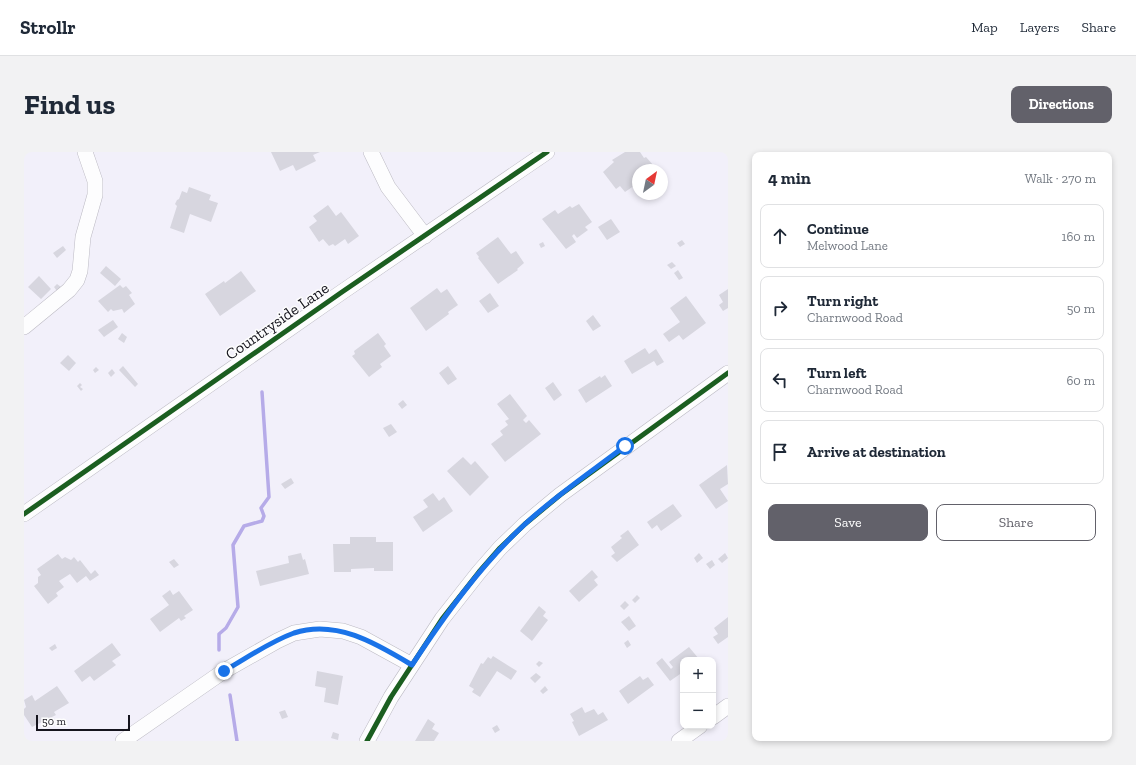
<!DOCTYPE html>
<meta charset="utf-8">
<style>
body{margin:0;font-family:"Zilla Slab",serif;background:#f2f2f3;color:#1f2937}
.controls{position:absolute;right:12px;bottom:12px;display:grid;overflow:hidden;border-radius:8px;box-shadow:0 2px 6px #0003}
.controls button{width:36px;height:36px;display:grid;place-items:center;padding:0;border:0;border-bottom:1px solid #e0e1e3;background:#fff;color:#1f2937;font:20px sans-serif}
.compass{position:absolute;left:608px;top:12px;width:36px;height:36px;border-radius:50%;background:#fff;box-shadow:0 2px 6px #0003;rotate:33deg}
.scale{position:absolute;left:12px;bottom:10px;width:94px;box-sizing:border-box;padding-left:4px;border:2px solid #15141d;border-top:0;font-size:11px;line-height:14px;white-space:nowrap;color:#15141d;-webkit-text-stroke:3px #fdfdfd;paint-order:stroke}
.stop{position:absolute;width:12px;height:12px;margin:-9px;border:3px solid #1a73e8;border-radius:50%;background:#fff}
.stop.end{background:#1a73e8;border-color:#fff;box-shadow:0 1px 4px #0008}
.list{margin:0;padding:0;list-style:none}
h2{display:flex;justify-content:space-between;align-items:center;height:52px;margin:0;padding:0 16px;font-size:17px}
h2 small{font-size:13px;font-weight:400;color:#747a83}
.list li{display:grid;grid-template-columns:26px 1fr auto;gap:12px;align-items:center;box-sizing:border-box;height:64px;margin:0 8px 8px;padding:0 8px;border:1px solid #e0e1e3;border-radius:8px}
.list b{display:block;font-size:15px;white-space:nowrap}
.list p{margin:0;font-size:13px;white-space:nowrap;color:#747a83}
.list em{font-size:13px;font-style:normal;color:#747a83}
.actions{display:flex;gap:8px;padding:12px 16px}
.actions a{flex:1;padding:9px 0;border:1px solid #62616a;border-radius:8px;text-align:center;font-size:14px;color:#62616a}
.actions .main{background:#62616a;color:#fff}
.icon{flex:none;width:22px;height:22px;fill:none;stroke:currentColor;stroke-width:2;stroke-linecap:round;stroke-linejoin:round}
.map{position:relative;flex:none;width:704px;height:589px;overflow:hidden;border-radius:8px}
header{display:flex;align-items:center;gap:24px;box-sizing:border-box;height:56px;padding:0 20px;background:#fff;border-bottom:1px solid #e0e1e3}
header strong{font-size:19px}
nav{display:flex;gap:22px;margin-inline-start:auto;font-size:14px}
.intro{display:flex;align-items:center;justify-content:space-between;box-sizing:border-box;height:96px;padding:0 24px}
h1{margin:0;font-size:28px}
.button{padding:10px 18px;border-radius:8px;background:#62616a;color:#fff;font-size:14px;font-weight:700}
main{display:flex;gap:24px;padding:0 24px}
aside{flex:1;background:#fff;border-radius:8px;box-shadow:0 2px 6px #0003}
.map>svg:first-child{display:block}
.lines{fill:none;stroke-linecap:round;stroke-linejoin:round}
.stream{stroke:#b6abe8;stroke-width:3.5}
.building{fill:#d7d6df}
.minor-casing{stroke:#bcbac3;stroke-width:16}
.minor{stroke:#fdfdfe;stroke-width:15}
.cycleway-casing{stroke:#fdfdfd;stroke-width:8}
.cycleway{stroke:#1b5e20;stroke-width:5}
.route{stroke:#1a73e8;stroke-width:5}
.labels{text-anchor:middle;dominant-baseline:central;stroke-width:3;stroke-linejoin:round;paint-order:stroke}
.street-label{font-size:16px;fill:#15141d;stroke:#fdfdfd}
</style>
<header>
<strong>Strollr</strong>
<nav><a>Map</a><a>Layers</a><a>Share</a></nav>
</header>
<div class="intro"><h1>Find us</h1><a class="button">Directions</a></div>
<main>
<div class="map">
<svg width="704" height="589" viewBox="0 0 704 589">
<rect width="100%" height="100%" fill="#f2f0fa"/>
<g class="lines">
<path class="stream" d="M195,498V482L202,476L214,455L209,393L220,374L238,369L240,364L237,356L245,345L238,240
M206,543L213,589"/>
</g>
<path class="building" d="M247,0H296L289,3L292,9L272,19L269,13L256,19Z
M601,0H616L620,6L622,5L630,14L625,18H614V31L601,40L596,34L592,37L579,20L590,10L588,8Z
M165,35L187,43L185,48L194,51L187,70L166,62L160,81L146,76L153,54L151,52L153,48L155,47L158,39L163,41Z
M555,52L568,70L561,75L564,78L553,86L550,82L548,84L552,90L542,97L518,67L531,58L534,62L546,54L548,56Z
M304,53L312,64L317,60L335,84L324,92L321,87L311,94L309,92L305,94L299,87L295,90L285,75L293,69L289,64Z
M587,67L596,80L583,88L574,75Z
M474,85L487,102L492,99L500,111L493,117L494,118L474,132L454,106L455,105L452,101Z
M658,88L661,92L656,95L653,91Z
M519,90L521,94L517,96L515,92Z
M39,94L42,98L33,106L29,101Z
M648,110L652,114L647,117L643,113Z
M82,114L97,127L91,134L76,121Z
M654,118L659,126L655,128L650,121Z
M217,119L232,139L196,164L181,142L200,129L201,131Z
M15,124L27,137L17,147L4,135Z
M33,132L37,135L33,139L30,135Z
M96,133L99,136L102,134L108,141L105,143L111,152L100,161L98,157L89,159L87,157L84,160L74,149Z
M413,136L417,141L423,137L434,153L424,160L425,162L402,179L386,156Z
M704,137V156L699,159L695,153L699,150L695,143Z
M466,141L475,154L464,161L455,149Z
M662,144L682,171L659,188L655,183L645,190L639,182L656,170L646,156Z
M569,163L577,174L569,179L562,169Z
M89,168L94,175L80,185L74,178Z
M98,181L103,185L100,191L94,187Z
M354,181L362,192L360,194L367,204L356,212L358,215L345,225L328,204L331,202L330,199Z
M621,196L625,202L632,197L640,210L633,214L630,209L608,222L600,209Z
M44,203L52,211L45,219L36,211Z
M99,214L114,232L111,235L95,218Z
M424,214L433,227L424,233L415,221Z
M72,215L75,218L71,221L69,218Z
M88,217L91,221L87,225L84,221Z
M581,223L588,234L562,251L554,238L576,224L577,226Z
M529,230L538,243L530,249L521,236Z
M56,231L58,233L56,235L59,237L57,239L53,234Z
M486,242L503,264L499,268L502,271L505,268L517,282L481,310L467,292L479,283L476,279L484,273L481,269L485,267L473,252Z
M379,248L383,253L378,257L374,252Z
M367,272L373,280L365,285L359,276Z
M439,305L447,313L451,309L465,325L446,344L423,319Z
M703,313L704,332L696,337L704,349L692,357L675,333Z
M267,326L270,331L261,337L257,332Z
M409,341L415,349L420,345L429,359L399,380L389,365L404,355L399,348Z
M649,352L658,364L637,379L633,373L628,377L623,370Z
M604,378L615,393L593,410L587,404L591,401L587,395L598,386L596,384Z
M326,385H352V390H369V419H350V416L327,417V420H310L309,392H326Z
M277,401L279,408L281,407L285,422L236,434L232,419L265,411L264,404Z
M675,401L679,406L673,411L670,406Z
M701,401L704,406L698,411L694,407Z
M34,402L38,407L41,405L47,408L50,405L54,410L56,408L67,422L71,418L75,423L66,429L62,424L53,431L46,422L35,429L40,435L32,441L34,444L24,452L10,434L14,431V425L17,423L13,417Z
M150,407L155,413L150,416L145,410Z
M688,408L691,413L686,417L682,412Z
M568,418L574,425L570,428L574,433L555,450L545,439Z
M146,438L149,443L155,439L169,458L160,464L162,466L157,469L155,466L136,480L126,467L145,453L138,444Z
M613,443L616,446L611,451L608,448Z
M601,449L605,453L600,458L596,454Z
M515,454L522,460L519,464L524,468L508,489L496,479Z
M605,464L612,474L605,479L597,470Z
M704,465V485L694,492L689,485L694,482L690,476Z
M604,488L607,493L603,496L600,491Z
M88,491L97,503L88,509L92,513L70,529L66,524L58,530L50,519Z
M31,492L33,496L28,499L25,496Z
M665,495L675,507L659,508V520L646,529L632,511L638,506L647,517L649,515L645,510Z
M469,504L493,519L487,528L473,519L456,545L448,540L450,537L445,534L457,511L459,512L464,505L467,507Z
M515,509L519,511L515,515L512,512Z
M293,519L319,524L314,553L300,550L302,536L291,534Z
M512,521L517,525L511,531L506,526Z
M616,524L619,528L624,525L630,533L604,552L595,539Z
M33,534L45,551L30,560L32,563L8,575L0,563V557L2,555L0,548L8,543L11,549Z
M521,534L524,538L519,542L516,539Z
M558,555L561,561L570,557L574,563L579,560L584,568L555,584L548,570L550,569L546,562Z
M261,558L264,565L258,567L255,560Z
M404,567L411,572L408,577L415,581L410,589H391Z
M473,573L476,578L471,581L468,576Z
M309,580L315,582L314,588L307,586Z"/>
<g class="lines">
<g class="minor-casing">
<path id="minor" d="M347,0L364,35L401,84
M0,175L45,138L53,128L56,119L59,85L71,43V29L61,0
M0,362L318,140L523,0
M689,565L704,554
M99,589L200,519L253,489L270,481L296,477L319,479L337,485L388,513
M343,589L367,545L418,467L455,420L476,396L501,372L536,343L704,221
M655,589L676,574"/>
</g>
<use href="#minor" class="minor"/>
<g class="cycleway-casing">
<path id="cycleway" d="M0,362L318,140L523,0
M343,589L367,545L418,467L455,420L476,396L501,372L536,343L704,221"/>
</g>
<use href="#cycleway" class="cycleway"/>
</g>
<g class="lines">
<path class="route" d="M200,519C223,506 245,490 270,481C313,467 353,492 388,513C421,463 456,414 500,373C531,344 567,320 601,294"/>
</g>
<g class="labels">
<g class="street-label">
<text transform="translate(253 169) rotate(-35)">Countryside Lane</text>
</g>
</g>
</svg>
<div class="controls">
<button>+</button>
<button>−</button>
</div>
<svg class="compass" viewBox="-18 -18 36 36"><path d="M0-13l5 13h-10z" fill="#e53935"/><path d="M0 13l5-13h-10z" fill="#747a83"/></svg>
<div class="scale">50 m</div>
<div class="stop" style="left:601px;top:294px"></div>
<div class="stop end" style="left:200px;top:519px"></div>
</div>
<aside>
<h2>4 min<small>Walk · 270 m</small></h2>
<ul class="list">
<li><svg class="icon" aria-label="ahead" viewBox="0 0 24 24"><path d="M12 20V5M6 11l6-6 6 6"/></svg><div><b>Continue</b><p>Melwood Lane</p></div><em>160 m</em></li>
<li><svg class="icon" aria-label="right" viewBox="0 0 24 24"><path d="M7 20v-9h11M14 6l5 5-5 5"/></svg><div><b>Turn right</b><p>Charnwood Road</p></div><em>50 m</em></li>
<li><svg class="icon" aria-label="left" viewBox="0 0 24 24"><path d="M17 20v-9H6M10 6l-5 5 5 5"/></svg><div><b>Turn left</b><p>Charnwood Road</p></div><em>60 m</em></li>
<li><svg class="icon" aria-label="arrive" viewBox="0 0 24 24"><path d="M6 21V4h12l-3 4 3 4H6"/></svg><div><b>Arrive at destination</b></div></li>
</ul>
<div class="actions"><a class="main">Save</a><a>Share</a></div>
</aside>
</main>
